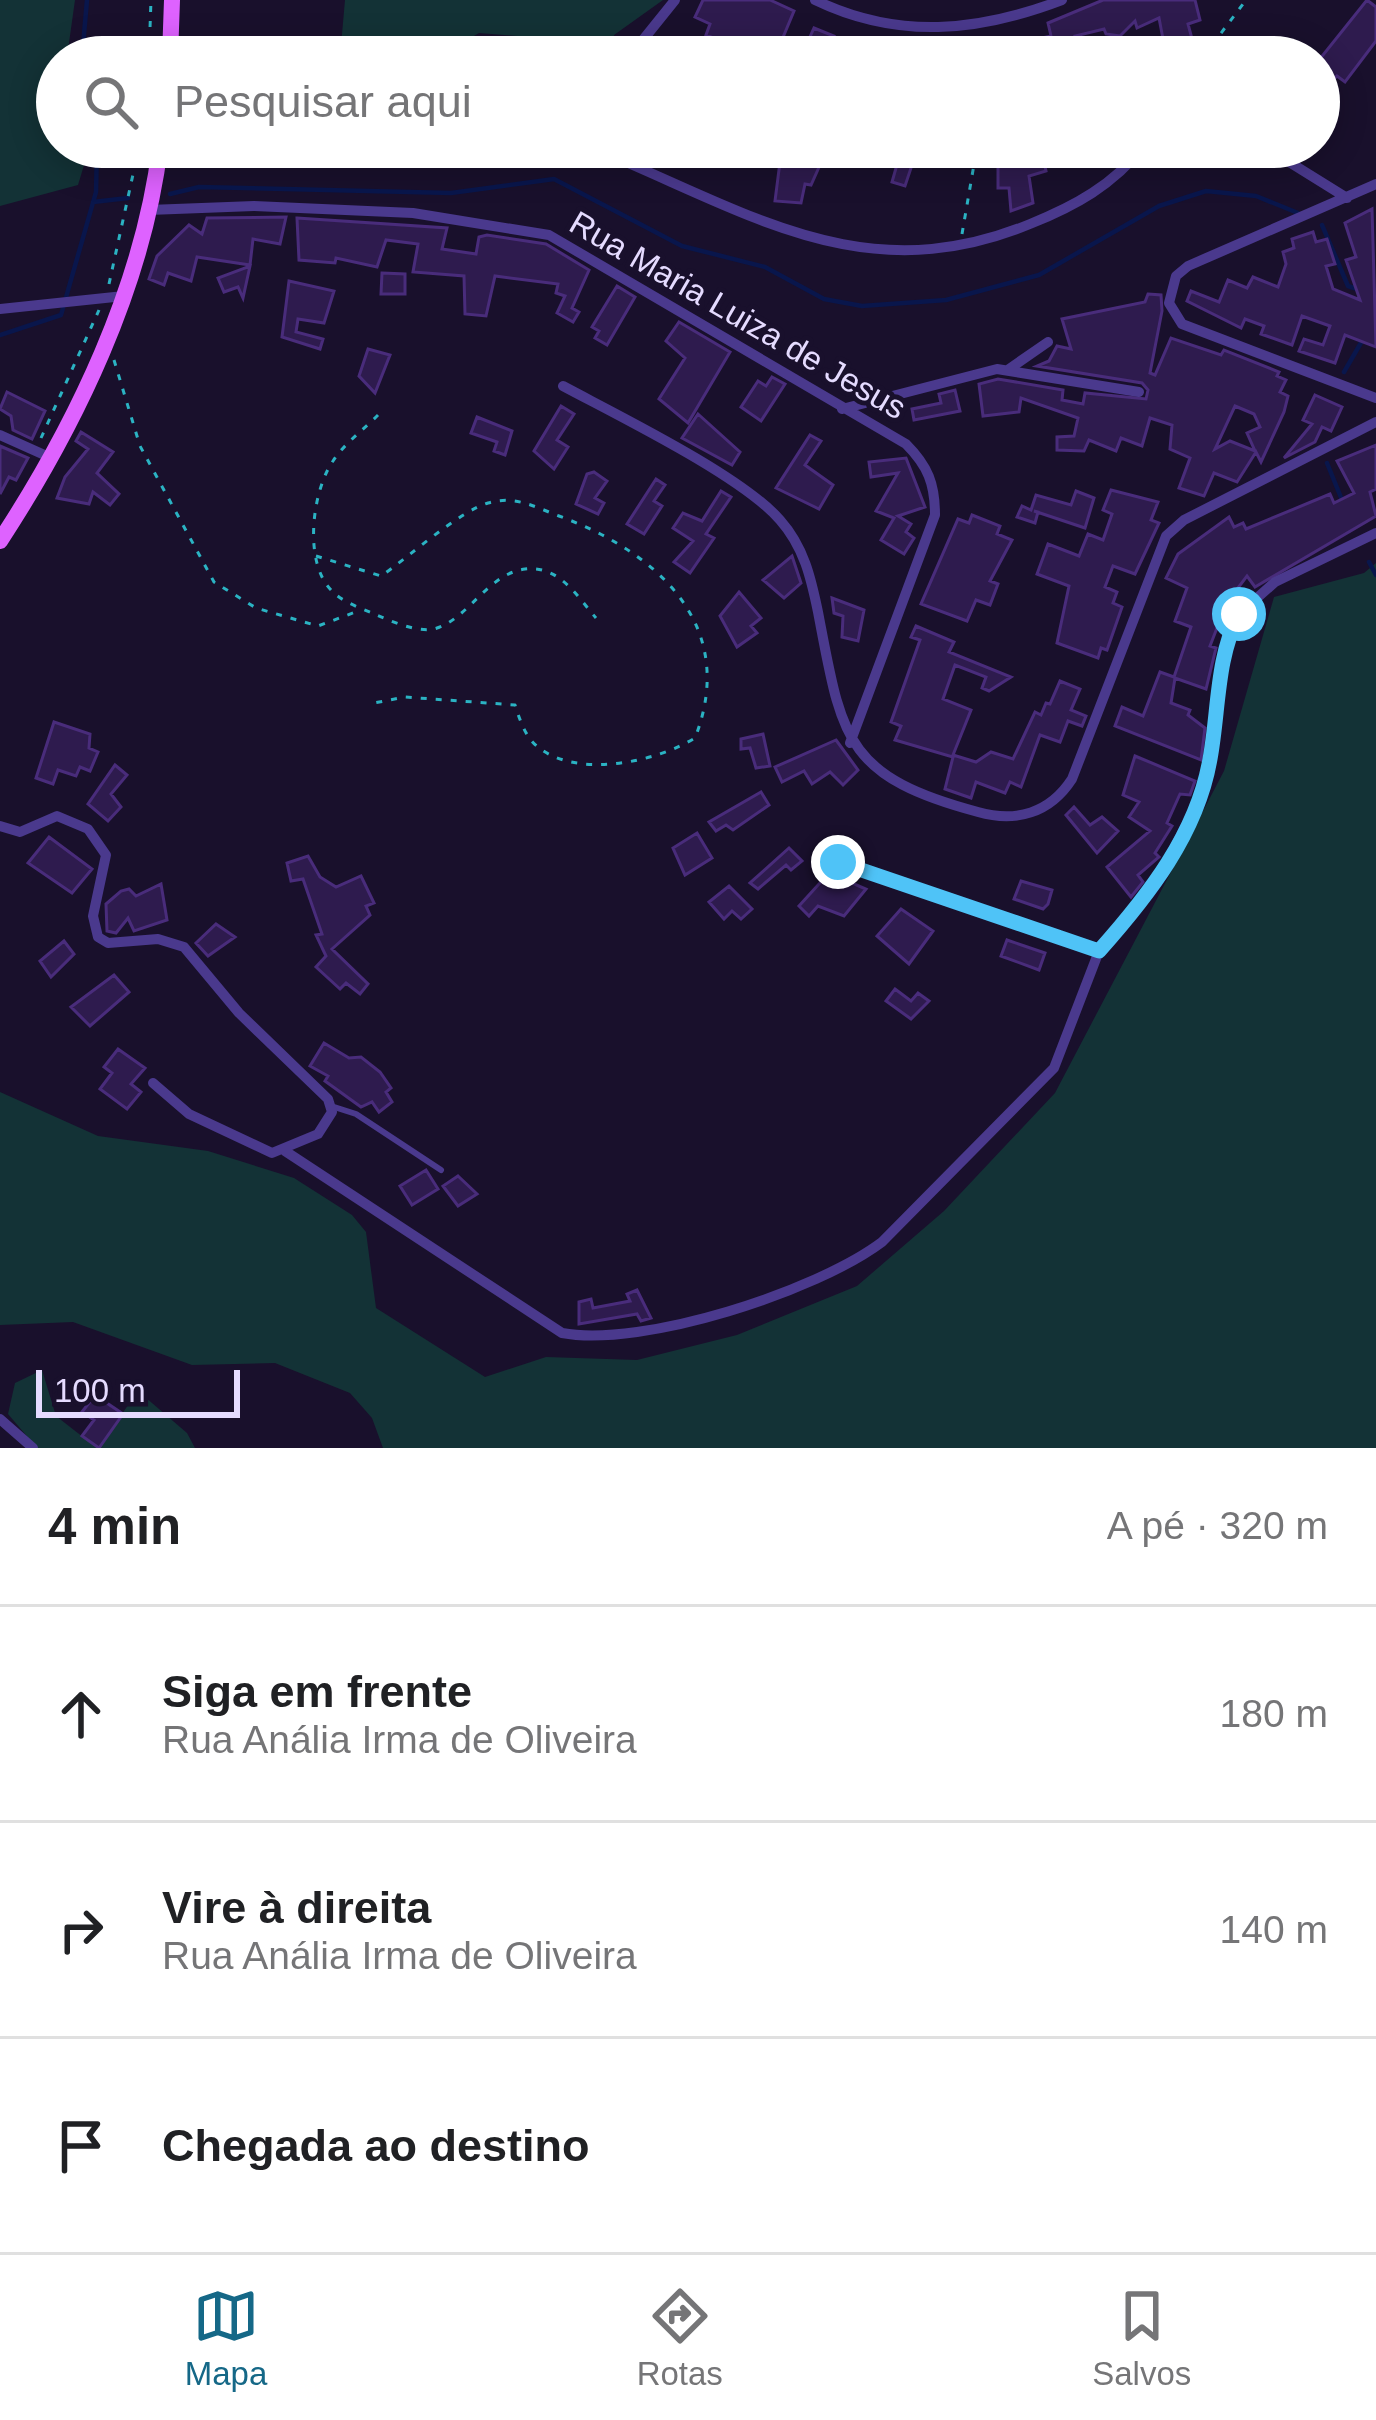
<!DOCTYPE html>
<html lang="pt">
<meta charset="utf-8">
<style>
body{margin:0;font-family:Arial,sans-serif;background:#f2f2f2;color:#202124}
.scale{position:absolute;left:36px;bottom:30px;width:204px;box-sizing:border-box;padding-left:12px;border:6px solid #e5dbff;border-top:0;font-size:33px;line-height:42px;white-space:nowrap;color:#e5dbff;-webkit-text-stroke:9px #19102c;paint-order:stroke}
.stop{position:absolute;width:36px;height:36px;margin:-27px;border:9px solid #4fc3f7;border-radius:50%;background:#fff}
.stop.end{background:#4fc3f7;border-color:#fff;box-shadow:0 3px 12px #0008}
.list{margin:0;padding:0;list-style:none}
h2{display:flex;justify-content:space-between;align-items:center;height:156px;margin:0;padding:0 48px;font-size:51px}
h2 small{font-size:39px;font-weight:400;color:#757577}
.list li{display:grid;grid-template-columns:78px 1fr auto;gap:36px;align-items:center;box-sizing:border-box;height:216px;padding:0 48px;border-top:3px solid #e0e0e0}
.list b{display:block;font-size:45px;white-space:nowrap}
.list p{margin:0;font-size:39px;white-space:nowrap;color:#757577}
.list em{font-size:39px;font-style:normal;color:#757577}
.icon{flex:none;width:66px;height:66px;fill:none;stroke:currentColor;stroke-width:2;stroke-linecap:round;stroke-linejoin:round}
.map{position:relative;flex:none;width:1376px;height:1448px;overflow:hidden}
.search{position:absolute;background:#fff;box-shadow:0 6px 30px #0003;left:36px;right:36px;top:36px;height:132px;display:flex;align-items:center;gap:30px;box-sizing:border-box;padding:0 42px;border-radius:66px;color:#757577;font-size:45px}
.sheet{height:804px;background:#fff}
nav{display:flex;justify-content:space-around;align-items:center;box-sizing:border-box;height:168px;border-top:3px solid #e0e0e0;background:#fff;font-size:33px;color:#757577}
nav a{display:grid;justify-items:center;gap:6px}
nav .on{color:#156887}
.map>svg:first-child{display:block}
.green{fill:#133236}
.lines{fill:none;stroke-linecap:round;stroke-linejoin:round}
.stream{stroke:#09164c;stroke-width:4.5}
.building{fill:#2e1b4e;stroke:#492c7b;stroke-width:3;fill-rule:evenodd}
.path{stroke:#2bb3c3;stroke-width:3;stroke-dasharray:6 9;stroke-linecap:butt}
.service{stroke:#4a398d;stroke-width:6}
.minor{stroke:#4a398d;stroke-width:10}
.primary{stroke:#de62ff;stroke-width:16}
.route{stroke:#4fc3f7;stroke-width:15}
.labels{text-anchor:middle;dominant-baseline:central;stroke-width:10;stroke-linejoin:round;paint-order:stroke}
.street-label{font-size:33px;fill:#e5dbff;stroke:#19102c}
</style>
<div class="map">
<svg width="1376" height="1448" viewBox="0 0 1376 1448">
<rect width="100%" height="100%" fill="#19102c"/>
<path class="green" d="M0,0H75L67,57H57V147H85L88,152L78,185L0,206Z
M345,0H663L614,35L612,57H549L543,38L479,33L438,57H340Z
M1376,563V1448H383L372,1418L350,1393L275,1363L192,1365L73,1322L0,1325V1092L98,1136L208,1151L294,1178L352,1215L366,1232L376,1308L485,1377L546,1357L637,1360L737,1335L857,1286L944,1211L1055,1093L1224,771L1274,597L1364,573Z
M42,1370L56,1416L97,1448H37L8,1414L15,1383Z
M138,1391L187,1433L195,1448H98Z"/>
<g class="lines">
<path class="stream" d="M82,57L87,0
M170,194L199,187L451,193L554,179L682,246L765,267L824,299L862,306L946,300L1039,275L1159,206L1206,191L1256,196L1298,213
M93,202L128,198
M1322,225L1348,286L1357,289
M0,335L61,315L96,192L97,147
M1344,372L1362,341
M1327,463L1342,500
M1369,562L1376,575"/>
</g>
<path class="building" d="M703,0H770L794,11L776,54L754,46L745,51L706,35L710,24L695,17Z
M1103,0H1195L1200,20L1188,24L1195,50L1181,57H1150L1145,46L1163,39L1159,18L1137,28L1135,21L1120,36L1106,34L1104,29L1075,36L1081,57H1018L1012,51H1005L1011,57H976L983,40L1011,45L1051,36L1048,23Z
M1367,0L1376,7V41L1345,82L1337,76L1319,94V60Z
M814,28L834,36L825,57H801Z
M772,147H828L811,185L805,184L801,203L775,201L780,162L768,159Z
M902,147H918L905,186L892,182Z
M1032,156L1033,161L1043,158L1046,171L1029,176L1033,203L1011,211L1009,188H998V159Z
M1372,209L1376,347L1345,335L1335,363L1299,351L1304,339L1323,345L1330,326L1302,316L1292,345L1261,334L1264,326L1245,319L1241,328L1187,301L1191,291L1219,302L1228,280L1247,288L1253,277L1278,287L1286,264L1283,252L1294,248L1292,239L1313,232L1316,242L1327,239L1335,264L1326,266L1333,289L1360,300L1346,260L1356,257L1345,223Z
M286,217L280,244L253,239L250,265L197,257L191,281L168,273L164,285L149,279L157,256L189,225L202,234L207,218Z
M297,218L447,228L442,249L476,254L479,237L487,235L546,244L589,270L572,308L579,312L573,322L557,313L565,296L556,293L558,284L495,276L486,316L465,314L464,276L413,272L418,244L386,240L377,267L336,258L335,263L299,260Z
M250,266L243,298L238,287L224,292L218,278Z
M382,273L405,274V294H381Z
M289,281L334,291L324,323L298,319L296,332L323,339L320,349L282,337Z
M617,286L635,297L607,345L595,338L599,331L592,327Z
M1148,294L1161,295L1162,311L1150,373L1155,375L1171,338L1221,355L1224,350L1279,372L1277,376L1286,380L1280,392L1288,396L1284,412L1261,462L1256,452L1237,482L1214,473L1204,496L1179,488L1190,458L1170,449L1172,425L1150,418L1142,446L1121,438L1116,451L1089,440L1084,451L1057,450V437L1074,436L1078,418L1021,398L1019,412L983,416L979,384L998,379L1063,390L1062,400L1083,404L1085,393L1146,399L1148,390L1142,383L1037,366L1049,361L1057,346L1071,349L1062,319L1145,302ZM1235,406L1254,414L1260,427L1247,433L1255,451L1230,441L1215,449Z
M679,322L730,352L688,423L659,399L685,358L666,341Z
M368,349L390,355L375,393L359,376Z
M772,377L785,384L761,421L741,407L758,381L766,386Z
M955,390L960,411L914,420L912,409L941,403L939,394Z
M7,392L45,411L32,439L13,430L11,416L0,409Z
M1315,395L1342,407L1331,431L1322,427L1315,442L1284,458L1312,424L1303,420Z
M561,406L574,414L557,440L568,447L554,469L534,451Z
M698,414L740,452L732,465L682,438Z
M477,417L512,431L505,455L494,451L497,442L471,433Z
M81,432L113,452L97,473L119,494L110,505L93,492L89,504L57,498L65,477L88,449L76,441Z
M810,435L821,441L805,465L833,485L819,509L776,488Z
M1376,445V489L1370,492L1376,516L1255,587L1247,576L1231,597L1239,601L1227,617L1222,615L1210,646L1216,648L1206,689L1175,678L1171,703L1190,710L1188,715L1205,728L1201,760L1115,726L1122,707L1143,716L1160,672L1174,677L1191,627L1175,621L1187,588L1166,578L1178,554L1229,517L1234,527L1243,523L1246,529L1330,494L1334,503L1354,493L1337,461Z
M0,446L28,458L16,480L9,477L0,494Z
M906,458L925,507L898,516L911,524L906,532L914,538L904,554L881,540L894,518L876,511L898,473L871,477L869,462Z
M594,472L607,481L595,498L604,503L598,514L576,504L587,474Z
M656,479L665,485L654,501L662,506L644,534L627,524Z
M1111,490L1158,502L1151,520L1159,523L1135,574L1113,566L1105,587L1117,592L1113,603L1122,607L1107,650L1101,648L1098,658L1057,643L1069,586L1037,574L1048,544L1079,556L1088,534L1103,540L1112,514L1103,510Z
M721,491L731,497L706,534L714,538L690,573L674,562L693,541L673,528L683,513L702,521Z
M1076,491L1094,498L1085,528L1034,511L1038,512L1035,523L1017,517L1022,506L1031,510L1036,495L1071,505Z
M972,515L1000,526L997,534L1012,540L990,581L998,584L990,605L976,600L967,621L921,604L958,519L969,523Z
M792,556L801,583L784,598L763,580Z
M739,592L761,618L751,626L757,633L737,647L720,616Z
M832,598L864,610L858,641L842,637L843,616L834,613Z
M916,626L954,642L949,652L1011,677L989,691L982,688L986,677L955,665L943,699L971,710L953,755L976,762L991,752L1013,759L1035,712L1041,715L1046,703L1050,704L1060,681L1080,689L1071,710L1086,716L1082,726L1068,721L1060,742L1040,735L1021,787L1010,782L1005,793L976,782L971,798L945,789L953,757L895,740L901,726L891,722L920,640L911,637Z
M54,722L90,734L89,748L98,752L90,771L80,767L76,776L58,770L53,784L36,778Z
M763,734L770,766L756,768L750,748L741,749V739Z
M836,740L858,770L843,785L830,772L812,784L804,771L782,782L775,767Z
M1135,756L1195,781L1190,795L1180,794L1167,823L1172,826L1155,853L1159,857L1138,875L1143,882L1131,897L1107,867L1150,831L1129,817L1139,802L1123,795Z
M115,765L127,775L111,794L121,807L108,821L88,804Z
M761,792L769,805L733,830L726,825L716,831L709,822Z
M1074,807L1090,825L1102,817L1118,831L1097,853L1066,815Z
M697,833L712,858L685,875L673,848Z
M49,837L92,869L72,893L28,863Z
M789,848L802,861L791,870L786,865L758,889L750,883Z
M308,856L320,877L336,887L361,876L374,903L366,906L370,915L332,949L368,984L360,994L346,983L340,989L316,967L326,956L316,935L322,934L303,879L291,881L287,863Z
M829,873L866,889L844,916L818,906L809,916L799,906Z
M1021,881L1052,890L1048,904L1043,909L1014,899Z
M161,884L167,920L134,931L128,918L116,933L107,931L106,904L121,891L129,889L136,896Z
M729,886L752,909L741,919L732,911L724,919L709,902Z
M901,909L933,931L909,964L877,936Z
M216,924L235,937L208,956L196,943Z
M1007,940L1045,953L1039,970L1001,956Z
M64,941L74,954L51,977L40,961Z
M114,975L129,992L90,1026L71,1007Z
M895,989L911,1001L918,993L929,1001L911,1019L886,1001Z
M324,1043L349,1058L361,1057L380,1072L391,1088L386,1092L392,1102L379,1112L372,1102L361,1107L325,1081L328,1076L310,1066Z
M118,1049L145,1068L131,1084L141,1092L127,1109L100,1089L112,1073L104,1067Z
M426,1170L438,1189L412,1205L400,1186Z
M458,1176L477,1194L458,1206L443,1186Z
M637,1290L651,1318L641,1321L637,1314L579,1324V1302L591,1299L593,1308L630,1301L627,1294Z
M95,1395L123,1414L99,1448L82,1436L94,1420L82,1412Z"/>
<g class="lines">
<path class="path" d="M149,57L151,0
M995,57L1001,33
M1203,57L1246,0
M962,234L977,147
M109,284L139,147
M114,360L140,446L214,582L256,608L318,626L361,610
M378,415C364,429 344,444 333,461C312,491 303,563 332,591C341,601 360,608 372,613C388,620 417,633 434,629C468,620 487,574 525,569C559,565 577,596 596,618
M41,438L99,310
M316,556L381,576C409,557 458,512 488,503C515,495 535,507 559,516C657,552 739,625 695,738C656,762 577,779 538,747C525,737 520,720 515,705L405,697L374,703"/>
<path class="service" d="M331,1106L356,1114L441,1170"/>
<path class="minor" d="M815,0C898,40 978,32 1062,0
M634,51L675,0
M1265,147L1347,198
M600,151C750,213 865,292 1030,224C1075,206 1113,185 1143,147
M1376,184L1188,266L1176,276L1169,303L1182,324L1376,398
M149,210L254,206L413,213L549,235L906,444C928,466 935,484 935,515L850,743
M0,309L124,296
M1009,369L1048,342
M563,386C619,416 742,476 780,520C804,547 811,578 818,612C842,737 843,776 978,812C1016,823 1050,813 1072,779L1166,536L1184,520L1376,422
M842,409L997,369L1139,392
M0,435L49,457
M0,826L20,832L57,816L88,829L106,855L93,916L98,937L108,943L158,939L184,947L239,1013L328,1099L332,1112L318,1134L272,1153L189,1114L153,1083
M838,862L1099,951
M285,1151L562,1333C643,1348 817,1291 882,1242L1054,1068L1099,951L1160,876L1199,800L1210,765L1227,638L1239,614L1275,582L1376,533
M0,1419L33,1448"/>
<path class="primary" d="M170,57L172,0
M0,541C76,425 143,286 160,147"/>
</g>
<g class="lines">
<path class="route" d="M838,862L1099,951C1148,896 1197,834 1210,759C1219,710 1216,659 1239,614"/>
</g>
<g class="labels">
<g class="street-label">
<text transform="translate(738 315) rotate(30)">Rua Maria Luiza de Jesus</text>
</g>
</g>
</svg>
<div class="scale">100 m</div>
<div class="stop" style="left:1239px;top:614px"></div>
<div class="stop end" style="left:838px;top:862px"></div>
<div class="search"><svg class="icon" aria-label="search" viewBox="0 0 24 24"><circle cx="10" cy="10" r="6"/><path d="M15 15l6 6"/></svg>Pesquisar aqui</div>
</div>
<section class="sheet">
<h2>4 min<small>A pé · 320 m</small></h2>
<ul class="list">
<li><svg class="icon" aria-label="ahead" viewBox="0 0 24 24"><path d="M12 20V5M6 11l6-6 6 6"/></svg><div><b>Siga em frente</b><p>Rua Anália Irma de Oliveira</p></div><em>180 m</em></li>
<li><svg class="icon" aria-label="right" viewBox="0 0 24 24"><path d="M7 20v-9h11M14 6l5 5-5 5"/></svg><div><b>Vire à direita</b><p>Rua Anália Irma de Oliveira</p></div><em>140 m</em></li>
<li><svg class="icon" aria-label="arrive" viewBox="0 0 24 24"><path d="M6 21V4h12l-3 4 3 4H6"/></svg><div><b>Chegada ao destino</b></div></li>
</ul>
</section>
<nav>
<a class="on"><svg class="icon" aria-label="map" viewBox="0 0 24 24"><path d="M3 6l6-2 6 2 6-2v14l-6 2-6-2-6 2zM9 4v14M15 6v14"/></svg>Mapa</a>
<a><svg class="icon" aria-label="directions" viewBox="0 0 24 24"><path d="M12 3l9 9-9 9-9-9zM9 14v-3h6M13 9l2 2-2 2"/></svg>Rotas</a>
<a><svg class="icon" aria-label="saved" viewBox="0 0 24 24"><path d="M7 4h10v16l-5-4-5 4z"/></svg>Salvos</a>
</nav>
